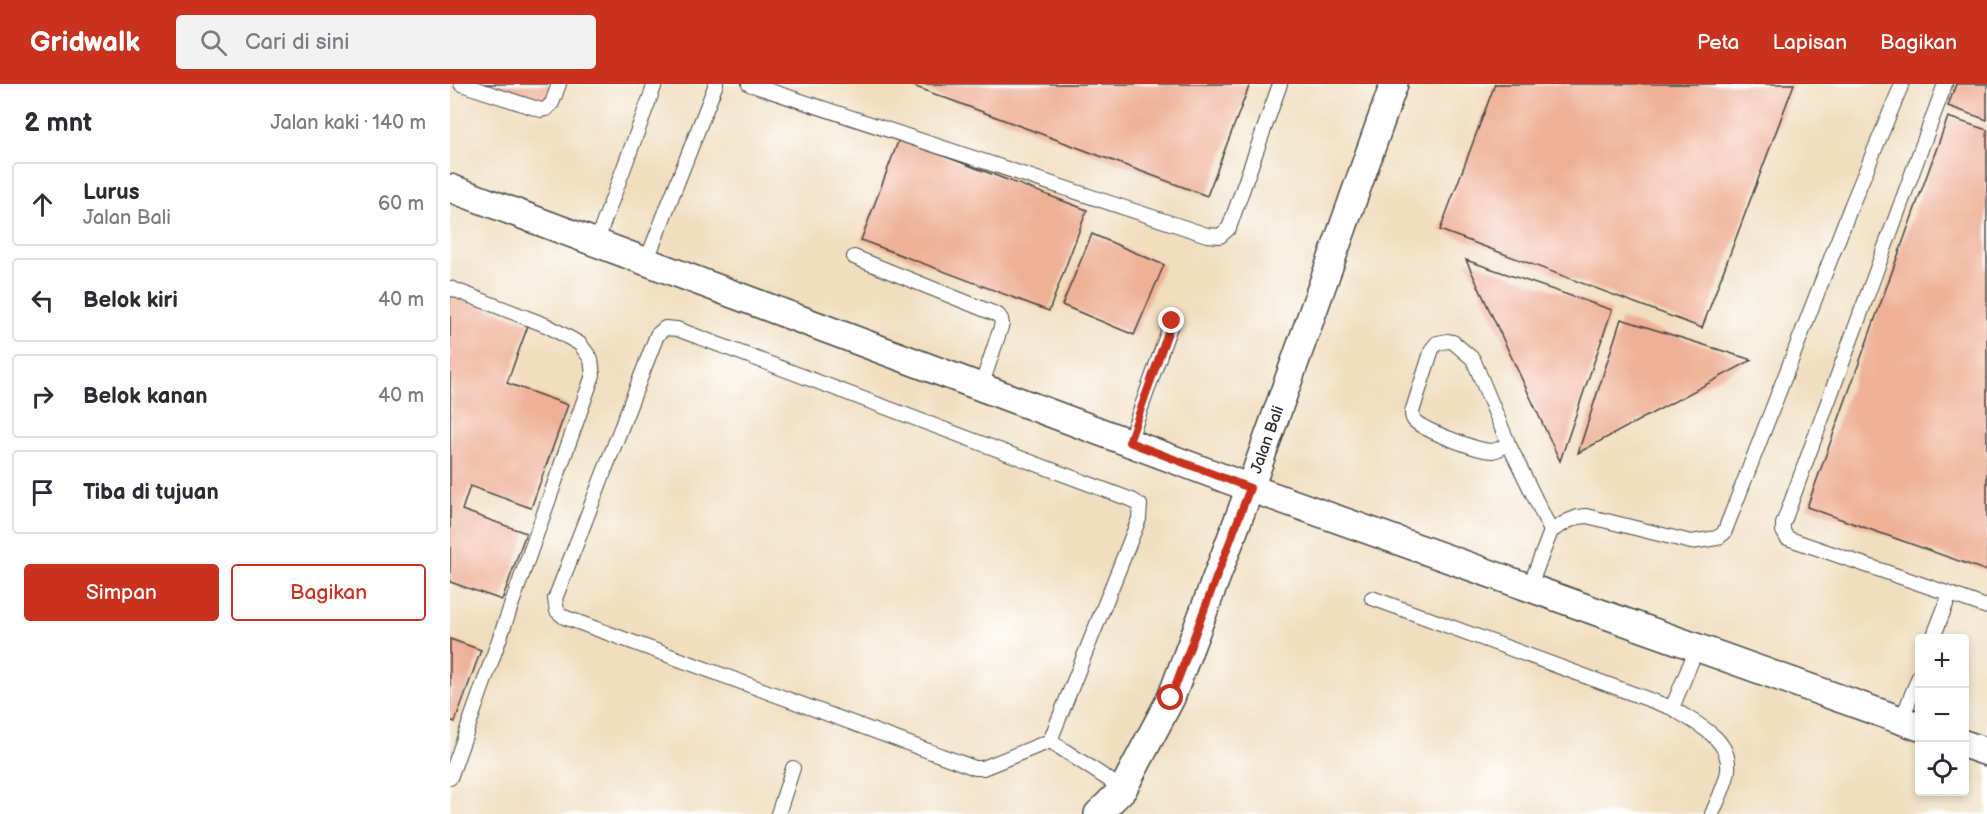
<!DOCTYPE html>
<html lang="id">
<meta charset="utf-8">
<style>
body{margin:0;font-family:"Balsamiq Sans",sans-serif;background:#f2f2f3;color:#2b2b33}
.controls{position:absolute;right:18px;bottom:18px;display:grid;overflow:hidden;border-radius:6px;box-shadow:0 3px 9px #0003}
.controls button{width:54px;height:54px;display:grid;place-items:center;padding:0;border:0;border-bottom:2px solid #e1e1e2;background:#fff;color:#2b2b33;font:30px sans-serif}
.stop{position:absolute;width:18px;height:18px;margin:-14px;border:4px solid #c8321e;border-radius:50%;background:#fff}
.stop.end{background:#c8321e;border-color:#fff;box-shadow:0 2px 6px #0008}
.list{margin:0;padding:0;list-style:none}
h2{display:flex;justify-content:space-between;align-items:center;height:78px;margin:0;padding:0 24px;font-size:26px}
h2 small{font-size:20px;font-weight:400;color:#7c7c81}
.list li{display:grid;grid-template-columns:39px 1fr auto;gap:18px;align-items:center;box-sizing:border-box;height:84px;margin:0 12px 12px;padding:0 12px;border:2px solid #e1e1e2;border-radius:6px}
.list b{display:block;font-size:22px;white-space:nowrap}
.list p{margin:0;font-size:20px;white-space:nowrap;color:#7c7c81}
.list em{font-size:20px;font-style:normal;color:#7c7c81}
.actions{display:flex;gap:12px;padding:18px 24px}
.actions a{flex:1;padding:14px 0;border:2px solid #c8321e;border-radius:6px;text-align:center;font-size:21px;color:#c8321e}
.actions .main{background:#c8321e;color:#fff}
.icon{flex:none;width:33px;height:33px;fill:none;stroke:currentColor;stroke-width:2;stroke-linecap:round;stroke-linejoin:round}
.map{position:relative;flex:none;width:1537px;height:730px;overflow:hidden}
header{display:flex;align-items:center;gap:36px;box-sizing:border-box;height:84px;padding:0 30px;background:#c8321e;color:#fff}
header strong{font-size:28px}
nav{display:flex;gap:33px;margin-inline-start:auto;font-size:21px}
.search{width:420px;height:54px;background:#f2f2f3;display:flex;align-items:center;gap:15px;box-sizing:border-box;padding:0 21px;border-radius:6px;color:#7c7c81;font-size:22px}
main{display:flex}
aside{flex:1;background:#fff}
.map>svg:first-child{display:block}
.building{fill:#eeb096}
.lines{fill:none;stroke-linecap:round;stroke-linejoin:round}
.service-casing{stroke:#494641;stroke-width:16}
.minor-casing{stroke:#494641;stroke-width:30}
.service{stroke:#fff;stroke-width:14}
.minor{stroke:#fff;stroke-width:27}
.route{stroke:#c8321e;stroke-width:8}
.labels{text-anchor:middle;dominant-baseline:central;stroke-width:5;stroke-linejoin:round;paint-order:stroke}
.street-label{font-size:16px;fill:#2b2b2b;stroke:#fff}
</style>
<header>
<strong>Gridwalk</strong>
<div class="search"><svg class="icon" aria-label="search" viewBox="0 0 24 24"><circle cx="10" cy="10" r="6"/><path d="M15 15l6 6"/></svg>Cari di sini</div>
<nav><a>Peta</a><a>Lapisan</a><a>Bagikan</a></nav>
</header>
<main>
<aside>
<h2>2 mnt<small>Jalan kaki · 140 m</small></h2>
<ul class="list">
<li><svg class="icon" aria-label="ahead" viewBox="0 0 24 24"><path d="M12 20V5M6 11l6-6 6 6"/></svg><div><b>Lurus</b><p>Jalan Bali</p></div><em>60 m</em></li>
<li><svg class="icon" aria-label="left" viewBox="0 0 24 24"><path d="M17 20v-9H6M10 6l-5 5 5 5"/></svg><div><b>Belok kiri</b></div><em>40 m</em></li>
<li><svg class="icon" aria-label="right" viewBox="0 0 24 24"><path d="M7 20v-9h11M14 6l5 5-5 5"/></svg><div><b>Belok kanan</b></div><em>40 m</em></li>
<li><svg class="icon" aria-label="arrive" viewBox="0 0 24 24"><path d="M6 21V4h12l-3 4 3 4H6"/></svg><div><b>Tiba di tujuan</b></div></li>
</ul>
<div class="actions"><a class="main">Simpan</a><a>Bagikan</a></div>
</aside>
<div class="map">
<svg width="1537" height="730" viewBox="0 0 1537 730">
<rect width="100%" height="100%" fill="#fff"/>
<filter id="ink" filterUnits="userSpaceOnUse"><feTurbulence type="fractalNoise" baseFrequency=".0167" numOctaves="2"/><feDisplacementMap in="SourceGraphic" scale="12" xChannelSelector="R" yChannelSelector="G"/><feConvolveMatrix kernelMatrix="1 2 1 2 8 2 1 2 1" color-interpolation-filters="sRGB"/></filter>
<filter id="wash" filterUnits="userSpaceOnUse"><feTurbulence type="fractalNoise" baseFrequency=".008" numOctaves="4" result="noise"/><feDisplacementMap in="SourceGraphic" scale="24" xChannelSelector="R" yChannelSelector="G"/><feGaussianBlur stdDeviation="1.35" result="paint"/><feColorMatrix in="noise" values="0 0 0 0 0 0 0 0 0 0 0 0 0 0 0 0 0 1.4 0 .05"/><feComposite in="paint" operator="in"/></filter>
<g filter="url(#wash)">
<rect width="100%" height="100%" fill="#f1debf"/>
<g id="blocks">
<path class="building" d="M24,0H104L96,24Z
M458,0H800L757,112Z
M1045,0H1344L1252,244L990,146Z
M1506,0H1537V36L1498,22Z
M1498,33L1537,46V487L1357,423Z
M449,55L637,126L599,227L411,156Z
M642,150L714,181L684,251L612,221Z
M1016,176L1162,226L1110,377L1068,287Z
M0,211L79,239L57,299L118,321L81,424L20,402L12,426L76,449L52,516L0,498Z
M1171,235L1302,276L1128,369Z
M0,555L31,566L5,638L0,636Z"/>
</g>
</g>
<g filter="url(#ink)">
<use href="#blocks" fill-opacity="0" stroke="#494641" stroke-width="1.5"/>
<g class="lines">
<g class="service-casing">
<path id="service" d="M11,0L91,26L96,25L102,19L109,0
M299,0L757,151L770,152L779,144L830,0
M1495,0L1333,440V447L1337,454L1500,510
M146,159L205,0
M404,173L548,231L551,235L552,240L531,303
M196,178L266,0
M0,204L98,242L130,260L141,275L143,291L0,694
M215,244L227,245L682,416L690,421L689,435L600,657L533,684H525L114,533L107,527L105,515L207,251Z
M679,358L722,237
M1058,359C1053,363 1049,366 1042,367C1029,367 972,346 964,336C962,333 962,332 962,328L982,265L987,259L998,257L1003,258L1023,275L1058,359L1101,447
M1079,504L1101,447L1118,437L1128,433L1137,432L1241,458L1267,454L1274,449L1402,120L1452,0
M922,514L1222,624L1247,564
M1483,554L1500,510L1537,523
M1222,624C1244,639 1281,653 1278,686C1277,698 1267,718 1262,730
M1451,637L1470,590
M600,657L673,705
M328,730L343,684"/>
</g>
<g class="minor-casing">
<g id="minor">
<path d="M0,104L800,404L1470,643"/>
<path d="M1514,660L1537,668"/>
<path id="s1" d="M648,730L673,705L721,614L800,404L944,0"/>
</g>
</g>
<use href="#service" class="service"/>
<use href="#minor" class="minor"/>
</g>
</g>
<g class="lines" filter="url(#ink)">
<path class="route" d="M721,614L800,404L679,358L722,237"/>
</g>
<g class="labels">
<g class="street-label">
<text stroke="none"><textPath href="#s1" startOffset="414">Jalan Bali</textPath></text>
</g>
</g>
</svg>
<div class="controls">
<button>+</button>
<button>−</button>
<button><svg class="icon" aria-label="locate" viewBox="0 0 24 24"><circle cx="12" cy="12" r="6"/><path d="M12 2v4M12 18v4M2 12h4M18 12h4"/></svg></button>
</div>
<div class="stop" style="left:721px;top:614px"></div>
<div class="stop end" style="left:722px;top:237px"></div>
</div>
</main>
